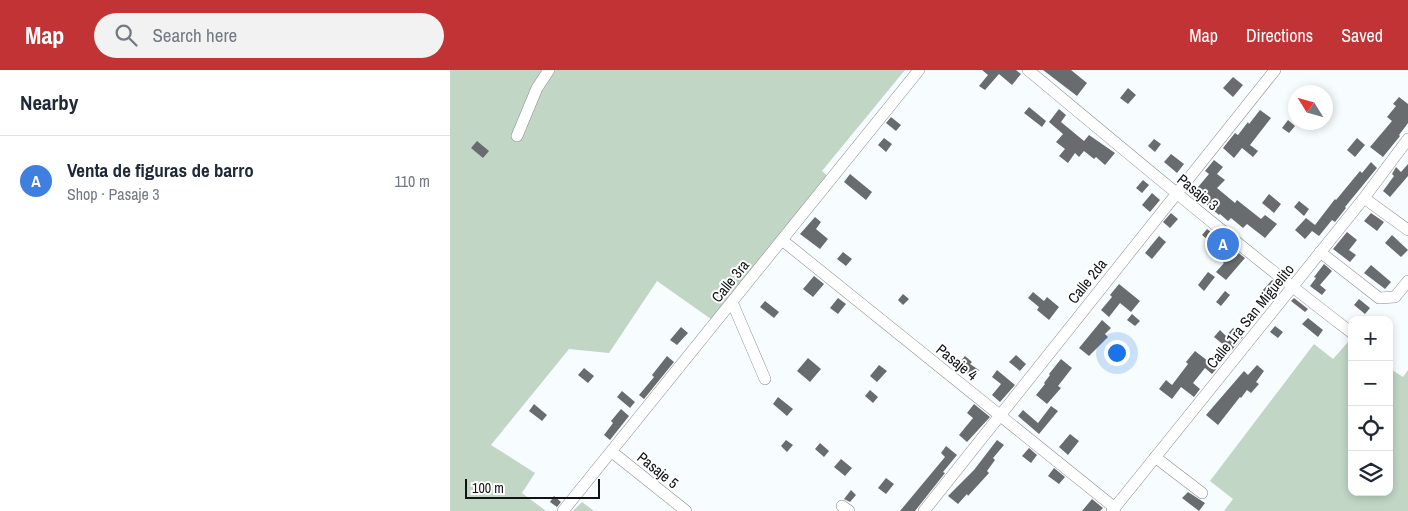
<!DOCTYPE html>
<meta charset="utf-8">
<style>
body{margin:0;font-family:"Archivo Narrow",sans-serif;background:#f2f2f3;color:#1f2937}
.controls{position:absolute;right:15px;bottom:15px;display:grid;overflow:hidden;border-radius:10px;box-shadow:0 2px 8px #0003}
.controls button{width:45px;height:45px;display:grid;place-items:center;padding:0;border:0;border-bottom:1px solid #e0e1e3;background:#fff;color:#1f2937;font:25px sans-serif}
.compass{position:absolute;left:838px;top:15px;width:45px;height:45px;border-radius:50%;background:#fff;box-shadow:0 2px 8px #0003;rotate:307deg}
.scale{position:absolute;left:15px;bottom:12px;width:135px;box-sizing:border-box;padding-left:5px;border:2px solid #111314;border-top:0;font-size:14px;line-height:18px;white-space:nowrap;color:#111314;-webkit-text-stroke:4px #fff;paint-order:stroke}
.you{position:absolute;left:666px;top:282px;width:18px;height:18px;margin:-12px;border:4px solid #fff;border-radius:50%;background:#1a73e8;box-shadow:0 0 0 8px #1a73e833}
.badge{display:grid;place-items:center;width:32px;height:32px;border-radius:50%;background:#c23335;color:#fff;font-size:16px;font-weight:700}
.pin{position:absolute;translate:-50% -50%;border:2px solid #fff;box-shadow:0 1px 5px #0006}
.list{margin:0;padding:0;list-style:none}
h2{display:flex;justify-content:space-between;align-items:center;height:65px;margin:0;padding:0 20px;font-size:21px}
h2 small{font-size:16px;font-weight:400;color:#747a83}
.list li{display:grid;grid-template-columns:32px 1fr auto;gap:15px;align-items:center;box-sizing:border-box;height:90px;padding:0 20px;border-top:1px solid #e0e1e3}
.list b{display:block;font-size:19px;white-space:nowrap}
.list p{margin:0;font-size:16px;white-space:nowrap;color:#747a83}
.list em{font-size:16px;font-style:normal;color:#747a83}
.icon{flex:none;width:28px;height:28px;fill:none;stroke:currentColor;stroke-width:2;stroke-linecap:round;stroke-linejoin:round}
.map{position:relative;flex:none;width:958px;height:441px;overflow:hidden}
header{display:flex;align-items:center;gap:30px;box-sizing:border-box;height:70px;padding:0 25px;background:#c23335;color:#fff}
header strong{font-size:24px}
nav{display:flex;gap:28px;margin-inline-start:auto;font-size:18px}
.search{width:350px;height:45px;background:#f2f2f3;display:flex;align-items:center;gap:12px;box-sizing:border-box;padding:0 18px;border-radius:28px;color:#747a83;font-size:19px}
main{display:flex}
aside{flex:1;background:#fff}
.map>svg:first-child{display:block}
.green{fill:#c1d6c4}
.building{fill:#696c6f}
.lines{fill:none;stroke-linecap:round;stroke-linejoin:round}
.minor-casing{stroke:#878c8d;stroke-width:12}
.minor{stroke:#fff;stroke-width:11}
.labels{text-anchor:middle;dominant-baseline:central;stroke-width:4;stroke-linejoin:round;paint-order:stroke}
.street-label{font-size:15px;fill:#111314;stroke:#fff}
</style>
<header>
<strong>Map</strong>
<div class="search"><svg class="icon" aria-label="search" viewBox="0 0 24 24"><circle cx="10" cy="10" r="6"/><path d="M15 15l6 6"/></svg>Search here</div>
<nav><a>Map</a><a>Directions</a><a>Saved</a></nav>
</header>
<main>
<aside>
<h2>Nearby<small></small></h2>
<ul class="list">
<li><span class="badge" style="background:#3f7fe0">A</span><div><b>Venta de figuras de barro</b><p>Shop · Pasaje 3</p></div><em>110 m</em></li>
</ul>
</aside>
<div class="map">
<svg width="958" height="441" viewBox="0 0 958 441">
<rect width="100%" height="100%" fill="#f7fcfe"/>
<path class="green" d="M0,0H455L372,101L380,108L268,254L207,211L159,283L119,279L41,375L85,403L72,423L96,441H0Z
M899,271L902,272V422H939V298L953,307L958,300V441H774L783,429L760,411L864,274L883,289Z
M132,432L144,441H123Z"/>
<path class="building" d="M532,0H566L571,4L562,15L549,4L535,20L529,16L538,5Z
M593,0H621L637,13L627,26Z
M783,7L793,15L783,27L773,18Z
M678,18L686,25L678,34L670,28Z
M949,27L958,34V53L949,65L950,66L933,87L920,77L942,51L937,47L946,36L943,34Z
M579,37L596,51L592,57L574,43Z
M609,39L616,45L611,52L634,71L639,65L665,83L655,95L646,87L644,89L634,81L629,87L625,83L618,93L609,86L615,79L606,72L613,64L599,52Z
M810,40L821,48L800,75L808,81L803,87L792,78L784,88L773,78L785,63L788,65L798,52L799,54Z
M441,47L451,55L446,61L436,53Z
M838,50L845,56L839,63L832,58Z
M434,68L442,74L436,82L428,75Z
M907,68L915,75L905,87L897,80Z
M704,69L711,74L705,82L698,76Z
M27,71L39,81L33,88L21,78Z
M721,84L734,94L727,103L714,92Z
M764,90L773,97L767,104L775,110L767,118L785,133L787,130L811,149L815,145L827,154L815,168L797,154L793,158L781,148L778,151L770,144L769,145L743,123L759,104L755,101Z
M921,92L927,98L895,137L896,138L885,152L882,150L869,166L862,161L855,169L845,160L856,148L865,155L885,129L886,130L910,101L912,103Z
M958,94V106L940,127L933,121L944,106L942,104L946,97L951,102Z
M400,104L422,122L416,130L394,112Z
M693,110L699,115L692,123L686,118Z
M702,123L710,130L700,142L692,135Z
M819,124L831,134L824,143L812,133Z
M849,131L859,139L854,146L844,137Z
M721,143L728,149L720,158L713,152Z
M921,143L934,152L927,161L914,151Z
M365,147L371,152L366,159L378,169L370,179L350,164Z
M757,159L795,188L776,210L766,202L774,193L763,185L768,178L752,165Z
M897,162L907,170L899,180L906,185L900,192L883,179Z
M942,165L958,180L951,187L935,173Z
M709,166L716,172L702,189L695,183Z
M393,182L402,189L396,196L387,189Z
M874,194L882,201L870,215L876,220L872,225L860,216L866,208L864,207Z
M921,195L941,212L935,219L914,203Z
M758,202L765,207L754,221L748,215Z
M364,206L374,214L363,227L353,219Z
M822,210L831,217L822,229L812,221Z
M669,214L690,231L681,242L670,233L659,247L651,240L662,227L660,225Z
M775,221L780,225L771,236L766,232Z
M583,222L594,231L597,227L609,237L599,250L587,240L589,237L578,228Z
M453,224L459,229L453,235L448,230Z
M388,228L396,234L388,244L380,238Z
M844,228L858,239L855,242L841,231Z
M909,229L920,238L915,244L904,235Z
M315,231L329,242L324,248L310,237Z
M682,244L690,251L685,256L677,250Z
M858,248L873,260L868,267L852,254Z
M652,250L661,258L655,264L658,267L639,286L629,278Z
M825,256L833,262L828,268L820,262Z
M231,257L238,263L227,275L220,270Z
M783,258L793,267L781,281L764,267L770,260L776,266Z
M745,281L767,298L762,304L755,298L743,313L750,319L744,327L731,317L722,329L709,319L716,310L722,315L738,294L736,292Z
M566,285L576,294L570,301L559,292Z
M217,286L224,292L194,329L189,325L204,307L202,305Z
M515,286L522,292L520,294L529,300L523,308L507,295Z
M358,288L371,299L360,312L347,301Z
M611,289L622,298L608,316L611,318L597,334L586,325L595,314L594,313L600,305L599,304Z
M429,295L437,301L427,312L420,306Z
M807,295L814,301L806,312L809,314L801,323L797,320L791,328L790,327L768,355L756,345L794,301L798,305Z
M134,298L144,306L138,313L128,305Z
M547,300L565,315L550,332L542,325L551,314L542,307Z
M420,320L428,327L423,333L415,326Z
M172,321L185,332L180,338L167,327Z
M328,327L343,339L337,346L323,334Z
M84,334L97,345L92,351L79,341Z
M524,334L540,347L517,372L509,365L523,348L517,343Z
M601,336L608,341L589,364L568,346L573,340L588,353Z
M171,339L179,346L160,370L154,365L163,353L161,351Z
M620,364L629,371L618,385L609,377Z
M336,370L343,375L337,382L331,376Z
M547,370L554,375L543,388L545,390L537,401L539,403L518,426L517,424L508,434L498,426L524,400Z
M370,373L379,381L374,387L365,379Z
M496,376L507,385L493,402L495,403L465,441H450L495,387L491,383Z
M579,378L587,385L581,393L572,386Z
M391,389L402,398L395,406L384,397Z
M604,398L615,407L609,414L598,406Z
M436,408L444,414L436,424L428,418Z
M401,420L406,425L400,432L394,429Z
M738,422L755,433L749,441L732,428Z
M104,426L111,432L107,437L100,432Z
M642,429L653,438L650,441H632Z"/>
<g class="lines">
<g class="minor-casing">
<path id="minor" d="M578,0C685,89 791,178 902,263
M67,66L87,18L99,0
M914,128L958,160
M332,170L665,438
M870,182L929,228L945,227L958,211
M282,232L315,309
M162,382L236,441
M705,387L752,423
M392,436L399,441
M113,441L469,0
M474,441L825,0
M662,441L914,128L958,69"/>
</g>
<use href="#minor" class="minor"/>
</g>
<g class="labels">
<g class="street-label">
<text transform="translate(748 122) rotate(39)">Pasaje 3</text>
<text transform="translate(280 211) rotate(-51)">Calle 3ra</text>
<text transform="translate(637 211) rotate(-51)">Calle 2da</text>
<text transform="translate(800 246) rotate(-51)">Calle 1ra San Miguelito</text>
<text transform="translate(507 292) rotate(39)">Pasaje 4</text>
<text transform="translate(208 400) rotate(39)">Pasaje 5</text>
</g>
</g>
</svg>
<div class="controls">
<button>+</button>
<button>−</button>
<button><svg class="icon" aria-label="locate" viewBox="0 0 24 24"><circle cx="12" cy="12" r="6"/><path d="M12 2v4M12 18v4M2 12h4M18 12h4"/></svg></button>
<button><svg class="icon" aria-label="layers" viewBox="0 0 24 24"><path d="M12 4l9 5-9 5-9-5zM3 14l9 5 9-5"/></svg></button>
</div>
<svg class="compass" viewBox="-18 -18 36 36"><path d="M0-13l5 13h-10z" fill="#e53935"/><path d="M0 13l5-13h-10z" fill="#747a83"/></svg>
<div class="scale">100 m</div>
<div class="you"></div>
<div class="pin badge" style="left:773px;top:174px;background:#3f7fe0">A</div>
</div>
</main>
